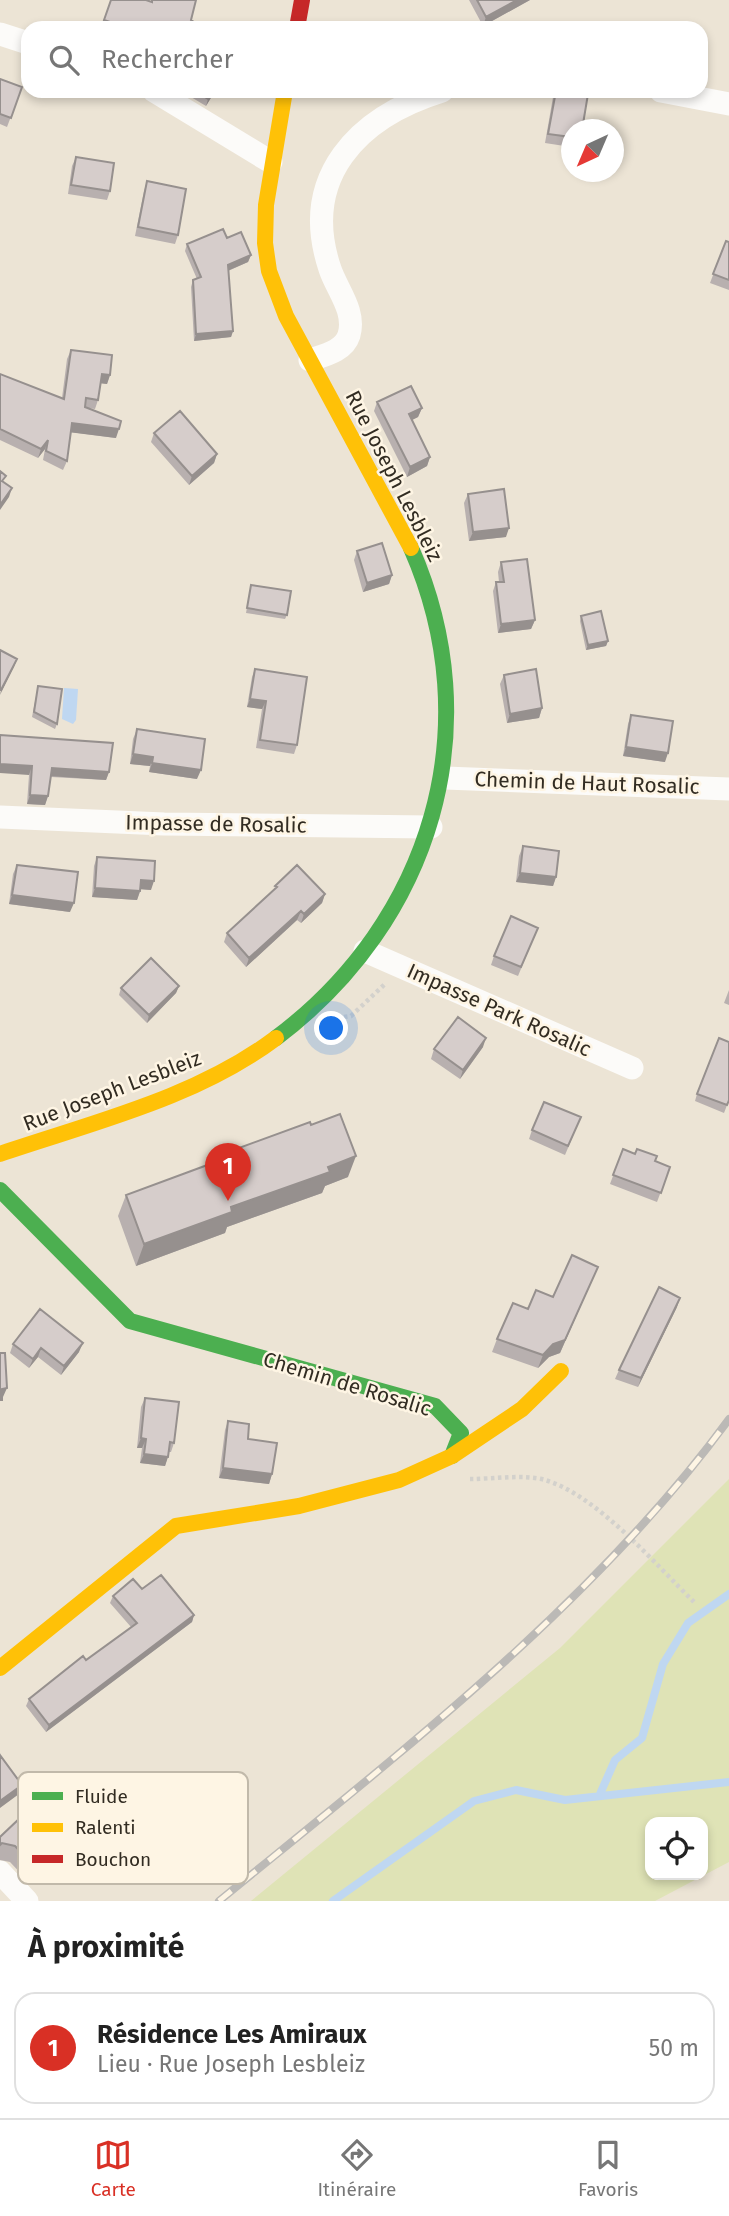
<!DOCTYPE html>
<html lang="fr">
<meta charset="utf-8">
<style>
body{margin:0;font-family:"Fira Sans",sans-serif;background:#f2f2f2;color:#222}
.controls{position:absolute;right:21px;bottom:21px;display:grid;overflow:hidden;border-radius:14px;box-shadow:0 4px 10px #0003}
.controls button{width:63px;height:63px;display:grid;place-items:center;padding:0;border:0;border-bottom:2px solid #e0e0e0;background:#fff;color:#222;font:35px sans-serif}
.compass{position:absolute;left:561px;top:119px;width:63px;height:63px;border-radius:50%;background:#fff;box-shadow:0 4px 10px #0003;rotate:224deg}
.you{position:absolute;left:332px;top:1029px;width:24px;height:24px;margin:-18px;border:5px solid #fff;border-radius:50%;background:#1a73e8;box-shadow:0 0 0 10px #1a73e833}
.badge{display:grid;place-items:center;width:46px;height:46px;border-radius:50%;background:#d93025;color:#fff;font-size:23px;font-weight:700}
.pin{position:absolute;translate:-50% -58px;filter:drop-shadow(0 2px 4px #0008)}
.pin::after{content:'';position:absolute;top:37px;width:24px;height:21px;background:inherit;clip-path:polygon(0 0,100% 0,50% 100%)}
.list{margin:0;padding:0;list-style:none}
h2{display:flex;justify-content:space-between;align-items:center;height:91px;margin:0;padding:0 28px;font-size:30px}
h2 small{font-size:23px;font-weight:400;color:#767676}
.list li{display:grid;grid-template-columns:46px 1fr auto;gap:21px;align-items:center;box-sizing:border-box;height:112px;margin:0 14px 14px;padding:0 14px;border:2px solid #e0e0e0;border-radius:21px}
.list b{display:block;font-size:26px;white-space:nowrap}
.list p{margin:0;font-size:23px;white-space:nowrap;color:#767676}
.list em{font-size:23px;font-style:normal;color:#767676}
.icon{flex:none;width:38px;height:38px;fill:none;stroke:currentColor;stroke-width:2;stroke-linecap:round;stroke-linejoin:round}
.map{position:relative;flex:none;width:729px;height:1901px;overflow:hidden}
.search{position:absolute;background:#fff;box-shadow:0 4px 10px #0003;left:21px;right:21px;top:21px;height:77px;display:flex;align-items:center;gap:18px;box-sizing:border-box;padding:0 24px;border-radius:21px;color:#767676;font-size:26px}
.sheet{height:217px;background:#fff}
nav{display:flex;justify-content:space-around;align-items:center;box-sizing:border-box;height:98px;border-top:2px solid #e0e0e0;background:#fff;font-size:19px;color:#767676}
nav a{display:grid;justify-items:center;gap:4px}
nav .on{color:#d93025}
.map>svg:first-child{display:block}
.green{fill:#dfe3b6;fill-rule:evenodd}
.water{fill:#bfd7f1}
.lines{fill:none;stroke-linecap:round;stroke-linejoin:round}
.stream{stroke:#bfd7f1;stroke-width:8}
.path{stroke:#d3d1cc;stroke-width:4.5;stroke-dasharray:3.5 3.5;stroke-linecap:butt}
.street{stroke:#fcfbf9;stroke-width:23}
.fast{stroke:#4caf50;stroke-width:16}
.slow{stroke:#ffc107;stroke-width:16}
.jam{stroke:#c62828;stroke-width:16}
.rail-casing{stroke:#bbb9b6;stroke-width:8}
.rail{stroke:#fef5e4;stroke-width:5;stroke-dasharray:16;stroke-linecap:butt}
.wall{fill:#b8b0af}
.shaded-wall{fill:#96908e}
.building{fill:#d6cdcb;stroke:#96908e;stroke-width:2}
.labels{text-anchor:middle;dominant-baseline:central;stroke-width:5;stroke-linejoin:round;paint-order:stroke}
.street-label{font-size:21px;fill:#322c22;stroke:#fef5e4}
.key{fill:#fef5e4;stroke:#c1b9aa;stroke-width:2}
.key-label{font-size:19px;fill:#322c22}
</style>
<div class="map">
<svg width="729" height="1901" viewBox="0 0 729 1901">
<rect width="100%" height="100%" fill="#ece4d5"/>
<path class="green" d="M729,1479V1862L655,1901H251L560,1648ZM650,1822H703V1875H650Z"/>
<path class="water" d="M64,688L78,689L76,720L73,724L62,719Z"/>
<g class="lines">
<path class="stream" d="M600,1794L615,1760L642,1738L663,1664L688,1623L729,1594
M333,1901L474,1801L516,1790L565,1800L729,1782"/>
<path class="path" d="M344,1017L351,1016L385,984
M470,1479C493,1479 524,1474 545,1480C597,1495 656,1565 694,1602"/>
<path class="street" d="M0,34L28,43
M154,91L271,162
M661,91L729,104
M310,360C325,355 344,351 349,335C356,311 337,290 330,269C299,177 358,117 442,91
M445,778L729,789
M0,817L164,824L431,827
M365,951L632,1068
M0,1872L27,1901"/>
<path class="fast" d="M276,1038C432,921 490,727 411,548
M0,1190L130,1321L435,1406L461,1433L452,1456"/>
<path class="slow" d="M285,91L266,205L265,243L269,271L286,316L411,548
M0,1154C94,1122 196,1098 276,1038
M0,1668L176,1526L299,1506L399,1480L452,1456L522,1409L561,1371"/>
<path class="jam" d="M297,28L302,0"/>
<g class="rail-casing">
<path id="rail" d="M219,1901C395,1757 594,1604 729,1419"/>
</g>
<use href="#rail" class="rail"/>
</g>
<path class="wall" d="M111,0L151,2L152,0H196L191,20L203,28H105L101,27Z
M469,0H530L483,26Z
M0,79L22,87L7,127L0,124Z
M181,91H215L206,106Z
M555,91H574L571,147L545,143L553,97Z
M76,157L110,191L107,200L68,194L72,166Z
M147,181L178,235L175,244L135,236L144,191Z
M227,238L251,255L248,262L228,271L233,331L231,337L194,341L191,287L193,280L197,279L185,251L187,244Z
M726,241L729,242V290L710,283Z
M71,350L110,375L107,384L101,383L98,400L95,409L88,408L116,438L70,432L67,461L63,470L43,460L45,449L38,458L0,440V374L62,398L67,359Z
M377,402L422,408L418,417L412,420L430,457L427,466L407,477L374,411Z
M154,433L217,454L214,463L189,485L151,442Z
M468,494L506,537L469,541L464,503Z
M357,551L392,575L389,584L363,592L354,560Z
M501,562L535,620L531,629L498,633L493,591L496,582H499L498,572Z
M251,585L287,615L285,619L246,613Z
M581,616L608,641L606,646L586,650L580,621Z
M255,669L297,745L294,754L256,748L262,709L247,707L252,677Z
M504,675L542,708L539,718L507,723L500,684Z
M38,686L57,724L55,729L32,717Z
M631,715L665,762L623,756L628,724Z
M137,729L197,779L149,772L150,766L130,764L133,739Z
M0,735L109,772L106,780L51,777L48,796L45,805L27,804L29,775Z
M523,846L556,877L553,886L516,882L519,856Z
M97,857L151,890L141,889L137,900L92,897L94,866Z
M17,865L70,912L9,904L13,874Z
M275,886L325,894L322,903L301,923L297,920L246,967L224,942L227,933L274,891Z
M538,928L518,976L491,965L494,956Z
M179,986L176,993L147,1023L119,995L121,988Z
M729,990V1005L724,1003Z
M483,1047L460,1079L431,1059L434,1049Z
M697,1094L729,1100L724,1113L695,1101Z
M581,1117L565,1155L529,1139L532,1130Z
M623,1149L670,1167L657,1202L610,1184Z
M209,1159L348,1177L325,1186L322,1193L227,1227L225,1233L136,1266L118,1216L126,1195L207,1165Z
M598,1267L560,1353L549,1357L538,1368L492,1352L497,1339L528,1309L553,1297Z
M677,1307L638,1387L615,1379L619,1370Z
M13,1344L79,1352L61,1375L38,1357L29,1368L10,1353Z
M145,1398L174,1443L171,1452H169L165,1466L140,1463L142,1448H137L141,1407Z
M228,1421L248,1439L272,1474L269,1484L219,1478L225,1430Z
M142,1589L194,1615L192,1622L46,1732L26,1706L29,1699L86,1660L131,1627L110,1603L113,1596Z
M0,1837L47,1846L42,1862L25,1878L10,1862L0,1860Z"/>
<path class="shaded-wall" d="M517,0H530L483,26L486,17Z
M213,91H215L206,106L208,99Z
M251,255L248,262L225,272L228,265Z
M233,331L231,337L194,341L196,334Z
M102,374L110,375L107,384L98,383Z
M422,408L418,417L406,423L409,414Z
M72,423L119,429L116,438L68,432Z
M48,440L45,449L38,458L41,449Z
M217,454L214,463L189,485L192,476Z
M430,457L427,466L407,477L410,467Z
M12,488L9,497L0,510V505Z
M509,528L506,537L469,541L473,532Z
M392,575L389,584L363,592L367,583Z
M535,620L531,629L498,633L501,624Z
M608,641L606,646L586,650L588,645Z
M17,659L14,667L0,695L1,690Z
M250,699L266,701L262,709L247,707Z
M542,708L539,718L507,723L510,714Z
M626,747L668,753L665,762L623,756Z
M133,754L153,757L150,766L130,764Z
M152,763L201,770L197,779L149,772Z
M0,764L32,766L29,775L0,773Z
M52,768L109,772L106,780L49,776Z
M30,795L48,796L45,805L27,804Z
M520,873L556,877L553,886L516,882Z
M141,880L154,881L151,890L138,889Z
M95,888L140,891L137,900L92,897Z
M325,894L322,903L301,923L304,914Z
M12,895L74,903L70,912L9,904Z
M301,911L297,920L246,967L249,958Z
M179,986L176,993L147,1023L149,1015Z
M486,1038L483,1047L460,1079L463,1070Z
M356,1156L348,1177L325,1186L322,1193L227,1227L225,1233L136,1266L144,1244L328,1167Z
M598,1267L560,1353L549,1357L538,1368L543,1355Z
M680,1298L677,1307L638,1387L641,1378Z
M83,1343L79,1352L61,1375L64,1366Z
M41,1348L38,1357L29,1368L33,1359Z
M7,1388L3,1397L0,1398L2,1389Z
M141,1438L146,1439L142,1448H137Z
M144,1454L168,1457L165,1466L140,1463Z
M223,1468L272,1474L269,1484L219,1478Z
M194,1615L192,1622L46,1732L49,1725Z
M22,1785L19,1794L0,1808V1801Z
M47,1846L42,1862L25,1878L30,1862Z"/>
<path class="building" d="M111,0H146L152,2V0H196L191,20L203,28H128L104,20Z
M477,0H517L486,17Z
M0,79L22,87L11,118L0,114Z
M195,91H213L208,99Z
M556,91H574L588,94L582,130H571V137L548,134Z
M76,157L114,163L110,191L71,185Z
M147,181L186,189L178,235L138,227Z
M223,229L227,238L241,232L251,255L228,265L233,331L196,334L193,280L201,277L187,244Z
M726,241L729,242V280L713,274Z
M71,350L112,355L110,375L102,374L98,400L86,398L85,407L121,421L119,429L72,423L67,461L46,451L48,440L41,449L0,429V374L64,399Z
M411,386L422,408L409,414L430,457L410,467L377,402Z
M180,411L217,454L192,476L154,433Z
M0,471L6,476L2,481L12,488L0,505Z
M504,489L509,528L473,532L468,494Z
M382,543L392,575L367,583L357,551Z
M527,559L535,620L501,624L496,582H504L501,562Z
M251,585L291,591L287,615L247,608Z
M601,611L608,641L588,645L581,616Z
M0,650L17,659L1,690H0Z
M255,669L307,677L297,745L260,740L266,701L250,699Z
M536,669L542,708L510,714L504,675Z
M38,686L62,689L57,724L34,712Z
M631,715L673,721L668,753L626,747Z
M137,729L205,739L201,770L152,763L153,757L133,754Z
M0,735L113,743L109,772L52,768L48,796L30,795L32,766L0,764Z
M523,846L559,851L556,877L520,873Z
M97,857L155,861L154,881L141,880L140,891L95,888Z
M17,865L78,872L74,903L12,895Z
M297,865L325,894L304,914L301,911L249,958L227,933L277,887L275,886Z
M511,916L538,928L521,967L494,956Z
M151,958L179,986L149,1015L121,988Z
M458,1017L486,1038L463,1070L434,1049Z
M719,1038L729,1042V1100L727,1105L697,1094Z
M544,1102L581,1117L568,1146L532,1130Z
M340,1114L356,1156L328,1167L330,1172L231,1207L232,1212L144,1244L126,1195L210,1164L209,1159L310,1122L311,1125Z
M623,1149L635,1154L637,1149L657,1156L655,1161L670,1167L661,1193L613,1175Z
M572,1255L598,1267L565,1340L553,1344L543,1355L497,1339L513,1303L528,1309L536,1290L553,1297Z
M659,1287L680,1298L641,1378L619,1370Z
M40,1309L83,1343L64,1366L41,1348L33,1359L13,1344Z
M0,1353H5L7,1388L2,1389V1400H0Z
M145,1398L179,1402L174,1443L170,1442L168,1457L144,1454L146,1439L141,1438Z
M228,1421L249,1424L248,1439L277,1443L272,1474L223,1468Z
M161,1575L194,1615L49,1725L29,1699L83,1656L86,1660L137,1623L113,1596L133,1579L142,1589Z
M0,1755L22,1785L0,1801Z
M20,1818L47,1846L30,1862L15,1846L2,1843L0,1845V1837Z"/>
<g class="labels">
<g class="street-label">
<text transform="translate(394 476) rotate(63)">Rue Joseph Lesbleiz</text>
<text transform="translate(587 783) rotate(2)">Chemin de Haut Rosalic</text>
<text transform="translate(216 824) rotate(1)">Impasse de Rosalic</text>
<text transform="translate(499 1010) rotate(24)">Impasse Park Rosalic</text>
<text transform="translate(112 1091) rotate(-21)">Rue Joseph Lesbleiz</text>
<text transform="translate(347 1384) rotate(17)">Chemin de Rosalic</text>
</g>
</g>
<rect x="18" y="1772" width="230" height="112" rx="10" class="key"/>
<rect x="32" y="1792" width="31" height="8" fill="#4caf50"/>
<rect x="32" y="1823" width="31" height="9" fill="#ffc107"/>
<rect x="32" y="1855" width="31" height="8" fill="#c62828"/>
<g class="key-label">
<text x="75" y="1803">Fluide</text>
<text x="75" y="1834">Ralenti</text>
<text x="75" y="1866">Bouchon</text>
</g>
</svg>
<div class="controls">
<button><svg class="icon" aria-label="locate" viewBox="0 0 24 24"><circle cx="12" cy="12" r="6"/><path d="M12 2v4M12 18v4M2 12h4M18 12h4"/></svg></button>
</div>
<svg class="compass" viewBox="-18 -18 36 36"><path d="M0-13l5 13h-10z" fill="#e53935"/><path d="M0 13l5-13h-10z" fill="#767676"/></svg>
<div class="you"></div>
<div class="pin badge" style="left:228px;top:1201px">1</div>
<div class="search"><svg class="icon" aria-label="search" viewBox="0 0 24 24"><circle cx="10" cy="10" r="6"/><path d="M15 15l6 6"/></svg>Rechercher</div>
</div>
<section class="sheet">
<h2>À proximité<small></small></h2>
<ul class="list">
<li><span class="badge">1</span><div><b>Résidence Les Amiraux</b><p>Lieu · Rue Joseph Lesbleiz</p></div><em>50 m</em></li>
</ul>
</section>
<nav>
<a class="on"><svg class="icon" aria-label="map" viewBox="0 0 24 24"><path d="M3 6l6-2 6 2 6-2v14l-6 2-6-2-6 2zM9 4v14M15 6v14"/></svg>Carte</a>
<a><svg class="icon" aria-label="directions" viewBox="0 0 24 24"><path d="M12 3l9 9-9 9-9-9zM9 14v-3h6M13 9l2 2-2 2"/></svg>Itinéraire</a>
<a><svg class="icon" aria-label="saved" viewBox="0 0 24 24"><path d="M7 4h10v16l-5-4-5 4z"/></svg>Favoris</a>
</nav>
